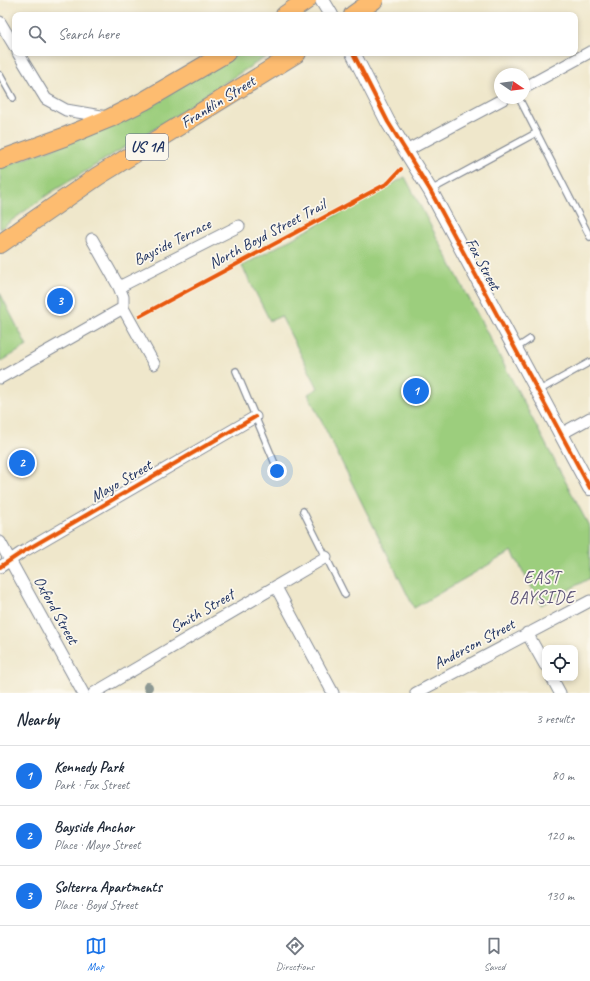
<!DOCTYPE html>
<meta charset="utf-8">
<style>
body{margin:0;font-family:Caveat,sans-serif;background:#f6f6f7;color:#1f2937}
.controls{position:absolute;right:12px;bottom:12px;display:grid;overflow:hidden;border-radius:8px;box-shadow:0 2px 6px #0003}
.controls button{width:36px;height:36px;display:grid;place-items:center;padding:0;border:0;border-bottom:1px solid #e0e1e3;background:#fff;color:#1f2937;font:20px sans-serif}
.compass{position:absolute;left:494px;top:68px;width:36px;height:36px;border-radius:50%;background:#fff;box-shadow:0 2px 6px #0003;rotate:103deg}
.you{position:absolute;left:277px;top:471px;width:14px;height:14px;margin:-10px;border:3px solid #fff;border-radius:50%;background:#1a73e8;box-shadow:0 0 0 6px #1a73e833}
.badge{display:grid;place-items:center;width:26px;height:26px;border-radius:50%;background:#1a73e8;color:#fff;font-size:13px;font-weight:700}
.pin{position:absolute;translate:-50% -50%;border:2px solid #fff;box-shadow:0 1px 4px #0006}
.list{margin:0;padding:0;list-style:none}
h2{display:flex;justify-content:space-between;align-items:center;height:52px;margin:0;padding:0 16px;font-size:17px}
h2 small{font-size:13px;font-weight:400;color:#747a83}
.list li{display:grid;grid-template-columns:26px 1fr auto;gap:12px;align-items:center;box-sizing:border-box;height:60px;padding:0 16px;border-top:1px solid #e0e1e3}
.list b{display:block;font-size:15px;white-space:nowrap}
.list p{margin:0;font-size:13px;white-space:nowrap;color:#747a83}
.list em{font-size:13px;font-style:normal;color:#747a83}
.icon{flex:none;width:22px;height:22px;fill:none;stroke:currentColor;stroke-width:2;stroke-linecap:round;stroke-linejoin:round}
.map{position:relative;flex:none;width:590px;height:693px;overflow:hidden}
.search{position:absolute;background:#fff;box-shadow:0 2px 6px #0003;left:12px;right:12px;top:12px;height:44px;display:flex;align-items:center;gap:10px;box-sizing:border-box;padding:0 14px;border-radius:8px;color:#747a83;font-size:15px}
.sheet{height:232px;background:#fff}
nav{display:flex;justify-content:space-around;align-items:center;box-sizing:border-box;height:56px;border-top:1px solid #e0e1e3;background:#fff;font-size:11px;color:#747a83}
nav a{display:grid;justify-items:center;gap:2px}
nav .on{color:#1a73e8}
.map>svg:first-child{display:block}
.green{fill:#9cce7d;stroke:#5c7e6e}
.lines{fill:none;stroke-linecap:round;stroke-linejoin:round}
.service-casing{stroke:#858b94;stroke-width:8}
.minor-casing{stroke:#858b94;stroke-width:13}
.tertiary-casing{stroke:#858b94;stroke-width:16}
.primary-casing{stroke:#858b94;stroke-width:20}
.service{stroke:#fff;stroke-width:5.5}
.minor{stroke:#fff;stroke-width:11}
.tertiary{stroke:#fff;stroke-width:14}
.primary{stroke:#fdbc70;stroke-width:18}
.cycleway-casing{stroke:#fbf7ec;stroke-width:6}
.cycleway{stroke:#e8590c;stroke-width:4}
.tree{fill:#8c9893}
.labels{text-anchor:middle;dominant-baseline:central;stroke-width:3.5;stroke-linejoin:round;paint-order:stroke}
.shield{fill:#fbf7ec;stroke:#5e6b89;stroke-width:1}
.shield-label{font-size:15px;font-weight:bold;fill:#1b2f5e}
.street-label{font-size:16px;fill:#1b2f5e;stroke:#fbf7ec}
.neighbourhood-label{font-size:17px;letter-spacing:1px;fill:#5b5277;stroke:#fbf7ec}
</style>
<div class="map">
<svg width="590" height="693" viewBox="0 0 590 693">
<rect width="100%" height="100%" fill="#fbf7ec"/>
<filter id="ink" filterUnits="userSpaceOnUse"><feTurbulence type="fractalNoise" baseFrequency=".025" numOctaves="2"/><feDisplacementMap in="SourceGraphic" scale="8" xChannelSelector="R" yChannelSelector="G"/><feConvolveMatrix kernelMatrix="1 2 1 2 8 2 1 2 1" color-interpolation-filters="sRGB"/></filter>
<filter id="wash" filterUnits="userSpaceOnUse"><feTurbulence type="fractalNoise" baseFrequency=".012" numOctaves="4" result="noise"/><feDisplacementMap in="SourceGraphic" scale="16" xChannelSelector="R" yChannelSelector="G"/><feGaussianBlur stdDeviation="0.9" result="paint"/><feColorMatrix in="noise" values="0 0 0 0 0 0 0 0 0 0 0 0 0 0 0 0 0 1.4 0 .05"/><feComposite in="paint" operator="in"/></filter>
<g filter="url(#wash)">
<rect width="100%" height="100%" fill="#efe7cb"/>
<path class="green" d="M239,53H272L208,93L166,122L50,193L0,229V168L115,125Z
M405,177L590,528V578L541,605L512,551L414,608L308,394L318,388L281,316L270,321L242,266Z
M0,293L27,346L0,362Z"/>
</g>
<g filter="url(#ink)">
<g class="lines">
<g class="service-casing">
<path id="service" d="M0,75L13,98
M519,98L590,237
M431,190L536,133
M515,349L530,339
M236,371L276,466
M538,391L590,362
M303,511L345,595"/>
</g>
<g class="minor-casing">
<path id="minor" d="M0,22L15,47
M18,53L46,99L66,110L107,117
M524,88L590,52
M406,151L505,98
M92,239L119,287L123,297V308L154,364
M119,287L239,226
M0,378L123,308
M561,434L590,418
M0,542L83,693
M0,567L21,553L255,417
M276,587L333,693
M527,633L545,665
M552,678L560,693
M94,693L326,557
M416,693L590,601"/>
</g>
<g class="tertiary-casing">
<path id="tertiary" d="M322,0L331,15
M353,53L388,122L430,190L590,488"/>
</g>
<g class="primary-casing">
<path id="primary" d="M285,15L307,0
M353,15L374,0
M0,160L64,137L110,118L144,101L226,53
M0,244L98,176L297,53"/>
</g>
<use href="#service" class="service"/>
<use href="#minor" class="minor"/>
<use href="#tertiary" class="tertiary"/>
<use href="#primary" class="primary"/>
<g class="cycleway-casing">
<path id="cycleway" d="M353,53L388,122L430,190L590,488
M140,316L388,183L401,169
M0,567L21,553L255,417"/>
</g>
<use href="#cycleway" class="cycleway"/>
</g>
<circle class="tree" cx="148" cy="687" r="5"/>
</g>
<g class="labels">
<rect class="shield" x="126" y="134" width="42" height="26" rx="3"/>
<g class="shield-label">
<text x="147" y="147">US 1A</text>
</g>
<g class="street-label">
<text transform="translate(218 102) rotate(-32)">Franklin Street</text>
<text transform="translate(267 234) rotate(-28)">North Boyd Street Trail</text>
<text transform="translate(172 242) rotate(-27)">Bayside Terrace</text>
<text transform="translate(483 264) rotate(62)">Fox Street</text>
<text transform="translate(121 481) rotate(-30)">Mayo Street</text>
<text transform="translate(56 610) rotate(61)">Oxford Street</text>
<text transform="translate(202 611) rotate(-30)">Smith Street</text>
<text transform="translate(474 644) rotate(-28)">Anderson Street</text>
</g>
<g class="neighbourhood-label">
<text x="542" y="577">EAST<tspan x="542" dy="20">BAYSIDE</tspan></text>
</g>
</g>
</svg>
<div class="controls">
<button><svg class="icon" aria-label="locate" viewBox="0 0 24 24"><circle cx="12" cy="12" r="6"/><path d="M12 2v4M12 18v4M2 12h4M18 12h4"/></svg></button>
</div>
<svg class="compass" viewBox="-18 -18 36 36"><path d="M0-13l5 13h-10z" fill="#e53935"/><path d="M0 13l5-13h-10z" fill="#747a83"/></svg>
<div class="you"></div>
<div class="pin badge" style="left:416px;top:391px">1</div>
<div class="pin badge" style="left:22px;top:463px">2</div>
<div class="pin badge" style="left:60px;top:301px">3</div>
<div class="search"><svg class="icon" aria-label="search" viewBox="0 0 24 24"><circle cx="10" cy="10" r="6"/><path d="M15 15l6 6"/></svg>Search here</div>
</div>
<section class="sheet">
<h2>Nearby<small>3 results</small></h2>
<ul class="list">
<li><span class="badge">1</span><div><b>Kennedy Park</b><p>Park · Fox Street</p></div><em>80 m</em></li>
<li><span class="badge">2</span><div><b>Bayside Anchor</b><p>Place · Mayo Street</p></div><em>120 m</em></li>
<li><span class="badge">3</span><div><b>Solterra Apartments</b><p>Place · Boyd Street</p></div><em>130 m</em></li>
</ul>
</section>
<nav>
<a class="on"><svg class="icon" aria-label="map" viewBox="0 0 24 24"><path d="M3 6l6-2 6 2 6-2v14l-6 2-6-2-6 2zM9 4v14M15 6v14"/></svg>Map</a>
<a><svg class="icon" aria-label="directions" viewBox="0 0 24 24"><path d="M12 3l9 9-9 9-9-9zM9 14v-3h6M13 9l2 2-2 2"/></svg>Directions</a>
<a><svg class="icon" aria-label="saved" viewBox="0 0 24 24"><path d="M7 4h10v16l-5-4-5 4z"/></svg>Saved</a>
</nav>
